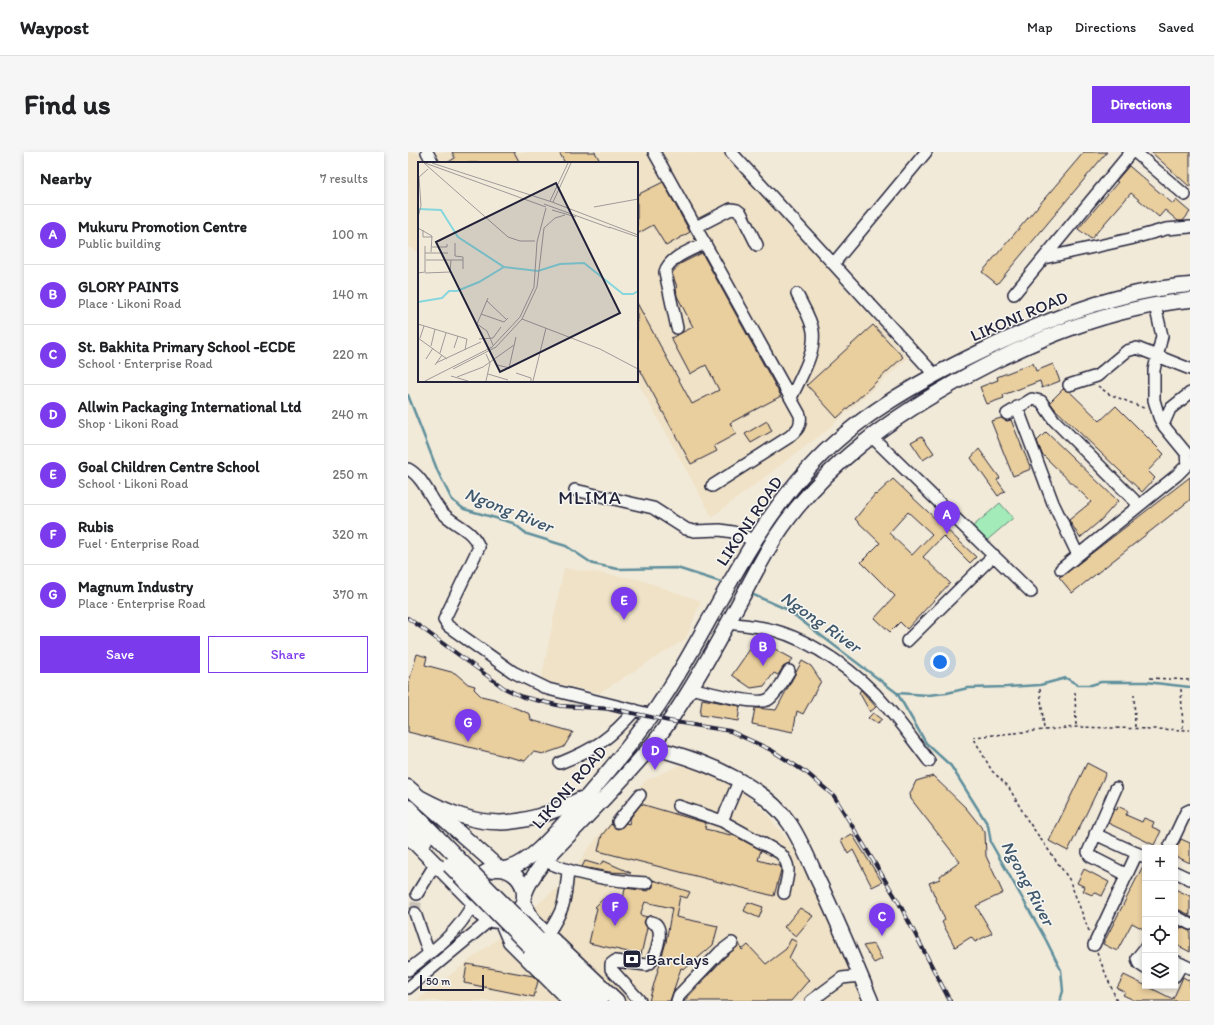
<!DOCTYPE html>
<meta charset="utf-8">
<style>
body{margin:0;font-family:Itim,sans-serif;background:#f6f6f6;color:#202124}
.controls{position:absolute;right:12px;bottom:12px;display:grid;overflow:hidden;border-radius:0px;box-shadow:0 2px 6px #0003}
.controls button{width:36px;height:36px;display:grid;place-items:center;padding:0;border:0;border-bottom:1px solid #e0e0e0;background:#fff;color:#202124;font:20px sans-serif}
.scale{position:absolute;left:12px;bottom:10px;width:64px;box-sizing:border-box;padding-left:4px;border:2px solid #22223b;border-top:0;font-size:11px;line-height:14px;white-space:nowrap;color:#22223b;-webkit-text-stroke:3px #f6f6f2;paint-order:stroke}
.you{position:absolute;left:532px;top:510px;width:14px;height:14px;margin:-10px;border:3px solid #fff;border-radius:50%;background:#1a73e8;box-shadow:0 0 0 6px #1a73e833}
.badge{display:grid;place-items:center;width:26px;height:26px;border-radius:50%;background:#7c3aed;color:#fff;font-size:13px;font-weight:700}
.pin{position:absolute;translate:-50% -33px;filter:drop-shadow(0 1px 2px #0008)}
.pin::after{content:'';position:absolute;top:21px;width:14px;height:12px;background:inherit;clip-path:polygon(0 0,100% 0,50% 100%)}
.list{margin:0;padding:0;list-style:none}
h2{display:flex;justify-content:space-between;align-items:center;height:52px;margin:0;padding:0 16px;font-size:17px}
h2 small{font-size:13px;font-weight:400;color:#757577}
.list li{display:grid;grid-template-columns:26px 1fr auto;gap:12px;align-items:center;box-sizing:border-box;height:60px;padding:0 16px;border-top:1px solid #e0e0e0}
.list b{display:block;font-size:15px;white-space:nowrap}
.list p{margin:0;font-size:13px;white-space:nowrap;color:#757577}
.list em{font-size:13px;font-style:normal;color:#757577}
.actions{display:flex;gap:8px;padding:12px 16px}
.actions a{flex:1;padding:9px 0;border:1px solid #7c3aed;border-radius:0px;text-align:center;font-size:14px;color:#7c3aed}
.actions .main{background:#7c3aed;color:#fff}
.icon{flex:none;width:22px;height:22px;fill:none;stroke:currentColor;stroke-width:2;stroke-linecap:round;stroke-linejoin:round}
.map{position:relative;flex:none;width:782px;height:849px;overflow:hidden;border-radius:0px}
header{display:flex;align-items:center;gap:24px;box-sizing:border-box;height:56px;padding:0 20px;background:#fff;border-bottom:1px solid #e0e0e0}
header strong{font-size:19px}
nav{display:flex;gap:22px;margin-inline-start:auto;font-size:14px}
.intro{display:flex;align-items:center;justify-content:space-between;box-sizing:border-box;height:96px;padding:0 24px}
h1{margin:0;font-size:28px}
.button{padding:10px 18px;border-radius:0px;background:#7c3aed;color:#fff;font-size:14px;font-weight:700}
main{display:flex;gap:24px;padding:0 24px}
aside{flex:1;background:#fff;border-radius:0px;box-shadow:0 2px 6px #0003}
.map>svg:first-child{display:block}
.built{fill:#efe2c7}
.green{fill:#a3ebb8;stroke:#62867a}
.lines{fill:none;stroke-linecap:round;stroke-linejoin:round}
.stream{stroke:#5e8f9c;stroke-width:2.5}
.building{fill:#e9ce9e;stroke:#22223b;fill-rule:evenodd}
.minor-tunnel{stroke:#c8c2b9;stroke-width:11;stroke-dasharray:11 5.5;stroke-linecap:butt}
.minor-casing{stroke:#22223b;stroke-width:14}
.major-casing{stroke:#22223b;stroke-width:17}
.path{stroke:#22223b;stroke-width:1.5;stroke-dasharray:3 3;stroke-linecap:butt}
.minor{stroke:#f6f6f2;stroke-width:11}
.major{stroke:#f6f6f2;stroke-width:14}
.rail-casing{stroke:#22223b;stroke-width:4}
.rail{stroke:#f6f6f2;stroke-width:2.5;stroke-dasharray:8;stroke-linecap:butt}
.major-bridge-casing{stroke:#22223b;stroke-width:17;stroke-linecap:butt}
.major-bridge{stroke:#f6f6f2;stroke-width:14}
.labels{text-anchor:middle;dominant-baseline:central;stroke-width:3;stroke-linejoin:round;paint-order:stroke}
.street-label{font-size:17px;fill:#22223b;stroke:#f6f6f2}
.poi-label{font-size:17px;fill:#22223b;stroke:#f6f6f2;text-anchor:start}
.water-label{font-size:18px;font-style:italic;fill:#40586c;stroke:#f6f6f2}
.quarter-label{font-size:19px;letter-spacing:1px;fill:#22223b;stroke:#f6f6f2}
.inset-river{fill:none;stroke:#86d7dd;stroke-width:2}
.inset-road{fill:none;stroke:#9f9a9a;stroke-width:1}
.view{fill:#22223b;fill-opacity:0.15;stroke:#22223b;stroke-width:2}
.inset-edge{fill:none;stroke:#22223b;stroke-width:2}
</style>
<header>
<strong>Waypost</strong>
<nav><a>Map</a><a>Directions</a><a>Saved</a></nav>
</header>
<div class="intro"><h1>Find us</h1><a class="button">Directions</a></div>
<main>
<aside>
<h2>Nearby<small>7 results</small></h2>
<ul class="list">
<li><span class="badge">A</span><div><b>Mukuru Promotion Centre</b><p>Public building</p></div><em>100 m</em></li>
<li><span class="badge">B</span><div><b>GLORY PAINTS</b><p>Place · Likoni Road</p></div><em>140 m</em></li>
<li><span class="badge">C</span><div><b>St. Bakhita Primary School -ECDE</b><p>School · Enterprise Road</p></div><em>220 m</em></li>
<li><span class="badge">D</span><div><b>Allwin Packaging International Ltd</b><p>Shop · Likoni Road</p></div><em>240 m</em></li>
<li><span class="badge">E</span><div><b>Goal Children Centre School</b><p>School · Likoni Road</p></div><em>250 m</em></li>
<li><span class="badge">F</span><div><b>Rubis</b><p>Fuel · Enterprise Road</p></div><em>320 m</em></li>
<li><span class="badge">G</span><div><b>Magnum Industry</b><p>Place · Enterprise Road</p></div><em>370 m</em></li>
</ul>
<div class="actions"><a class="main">Save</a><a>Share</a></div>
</aside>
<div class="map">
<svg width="782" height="849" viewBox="0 0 782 849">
<rect width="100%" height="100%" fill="#f2ead9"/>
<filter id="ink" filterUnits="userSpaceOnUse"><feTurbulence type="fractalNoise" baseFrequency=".025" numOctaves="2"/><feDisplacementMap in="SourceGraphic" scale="8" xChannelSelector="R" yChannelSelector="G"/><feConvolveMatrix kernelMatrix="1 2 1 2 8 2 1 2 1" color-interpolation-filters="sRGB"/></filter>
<g filter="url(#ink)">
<path class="built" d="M0,0H9L15,11H11V100L0,95Z
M23,0H316L500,206L418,279L304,365L229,229V11H30Z
M156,416L230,427L293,449L278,487L191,541L133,528Z
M277,611L326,632L360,663L386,697L468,849H8L84,791L164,723L178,699L237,629Z"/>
<path class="green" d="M592,351L605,366L577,390L563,376Z"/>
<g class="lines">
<path class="stream" d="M0,243L30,320L44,348L56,357L105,371L119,382L158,394L185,412L210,417L269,416L316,431
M341,441L378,457L489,541L518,591L543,614L580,673L583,691L638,788L653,818L655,839L652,849
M489,541L520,543L539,541L560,536L599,535L632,533L658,526L670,533H683L693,530H738L782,535"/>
</g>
<path class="building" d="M44,0H106L112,11H39L47,6Z
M151,0H187L193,11H157Z
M676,0H699L589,132L574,120Z
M743,0H782V35Z
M721,14L765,52L768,48L782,60L775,69H770L757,58L751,65L723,41L683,87L670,77L710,30L708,29Z
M255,30L282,80L258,94L245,73L229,82V43Z
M294,101L373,244L322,271L328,282L306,294L309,299L283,312L229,212V151L284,252L311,238L298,213L282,222L263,186L285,175L269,144L268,136L269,135L264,121L272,112Z
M465,173L495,205L429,266L399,233Z
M625,211L628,219L645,212L652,229L634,236L632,229L595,243L596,246L579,252L572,235L590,228L589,225Z
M655,237L662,240L692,269L708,254L756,302L740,319L747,326L734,340L647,257L642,250Z
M593,266L599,269L603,268L623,317L605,324L583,269Z
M359,269L364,279L343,291L337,282Z
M638,280L710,349L693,368L672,386L661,368L683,350L634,302L629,289Z
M514,284L526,301L515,308L503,290Z
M571,297L592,326L589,328L597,339L590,344L563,306Z
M782,325V348L664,441L651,425L657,422Z
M485,327L568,405L562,411L535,384L515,405L542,431L499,477L492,470L482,480L467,466L487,444L453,410L472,391L447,367L467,342L468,343ZM500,360L524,382L504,403L481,381Z
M349,487L385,507L381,512L375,515L370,523L366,521L356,534L343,536L324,523Z
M9,502L19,505L17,513L47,521L60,532L67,534L66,537L73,544L86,547L122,562L123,568L165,580L156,595L136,602L125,600L117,609L0,580V533Z
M394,509L403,514L413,529L395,562L389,559L385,580L344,572L347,556L368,558Z
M453,538L468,555L462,560L451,540Z
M294,547L332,554L330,569L292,563Z
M465,561L474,568L469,572L460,566Z
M679,611L698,621L660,699L641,689Z
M525,624L558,656L577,680L578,704L595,741L568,754L584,781L567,790L563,785L547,795L534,770L537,768L521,731L532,727V724L552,710L503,647L502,642L508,629Z
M233,652L298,671L297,677L327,684L353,698L350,708L372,714L373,718L366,744L190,699L194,683L203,672L209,677L213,676L218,671L221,672L223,665Z
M710,654L720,659L718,663L734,670L736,666L746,670L744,675L753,679L746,693L700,671L706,657L709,658Z
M444,682L474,730L464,735L445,698L440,702L433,688Z
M773,687L782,691V711L767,704V699Z
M177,709L191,713L196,709L223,721L201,720L174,715Z
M736,712L737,778L724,771L709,799L695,792Z
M676,717L701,730L694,744L686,740L684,743L675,739L677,735L669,731Z
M245,728L282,740L279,746L272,744L268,765L310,774L305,793L277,817L273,816L262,849H241L258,790L264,756L237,750L232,763L239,765L236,770L239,776L233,803L181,791L189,756L187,755L195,747L214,754L217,736L240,739L245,735Z
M767,737L782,744V763L767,756Z
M340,750L355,755L351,766L336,759Z
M392,756L405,764L388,784L376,775Z
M773,775L782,779V800L767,792V776L771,778Z
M383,787L389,790L381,806L401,828L383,849H276L317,805L328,796L331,791L334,798L340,793L358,812L378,797Z
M466,792L474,807L466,811L455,794Z
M59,812L125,824L130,829L126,845L56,831Z
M716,823L765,847L775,825L782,829V849H728L715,843L717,840L709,836Z"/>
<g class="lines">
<path class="minor-tunnel" d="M7,761L9,742"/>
<g class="minor-casing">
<path id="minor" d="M19,0L25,11
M246,0L392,263C394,274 389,278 381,285L304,334
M323,0L526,222
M727,0L777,43
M288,75L323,57L329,58L333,61L349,93
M636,106L722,87L758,77L782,75
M426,111L518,0
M606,142L723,0
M269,176L257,120C261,105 284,98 297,91
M661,233L689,224L719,199L729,196L782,217
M383,246C392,226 408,201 405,179C403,166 394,153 389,142
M609,255L645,351L670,403
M599,262L624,247L633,249L646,268L730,352
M755,273L762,257L782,241
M463,284L623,440
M0,317C14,324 22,345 32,358C44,373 64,376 71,395L36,468L40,474L105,520L140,537L245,563
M167,338L245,356L278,377L286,379L312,378L325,380L346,388
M653,417L769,323L779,313L778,301L755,273L751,265L746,248V218L754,184L747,153
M320,471C335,473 350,474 365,478C406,489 451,522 478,554C493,571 507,591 521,609
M499,489L586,403
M282,536C297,539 350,555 361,547C369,542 376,527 381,519
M152,611C187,597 203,586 227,558
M331,629L314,669L372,701C385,715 379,724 376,741
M708,636L680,700L682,704L719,723
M270,654L314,669
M210,670L232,643
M687,682L737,705
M761,696L778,660L782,658
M137,709C169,724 204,729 239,731
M767,720L782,727
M9,742L28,711
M7,761L21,802
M767,764L782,772
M139,783C157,756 157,750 160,719
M686,793L729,701
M737,796L729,806L731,812L737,816
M767,809L782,816
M0,818C25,799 51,780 65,751
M767,824L774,812
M0,836L82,768
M232,849L203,817V812L207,809L238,813L242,811C248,802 259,773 243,770
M269,849L271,843L312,800L324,791
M403,849L434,826L452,824"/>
</g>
<g class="major-casing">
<path id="major" d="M261,600C303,612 357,635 382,672C393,689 401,708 409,726C429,767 446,808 463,849
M0,635L92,717
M11,645C74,679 108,678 173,647
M0,655L49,705
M0,671L17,688
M0,684L64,749
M96,717C121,714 148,680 164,662C203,617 242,571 272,519C313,450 346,376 401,316C447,265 510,230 572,200C638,168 708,139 782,133
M64 743a26 26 0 1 1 52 0a26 26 0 1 1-52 0Z
M116,744C125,717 147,698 166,678C195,647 226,617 251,584C279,546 304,501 326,460C340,435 352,410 367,386C414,313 487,263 562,222C631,185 703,156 782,148
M115,750L126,770L209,849
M93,768L102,789L162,849
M130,787L192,849
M122,795L176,849"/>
</g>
<path class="path" d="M690,234L701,242L738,257
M742,526L782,528
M632,537L636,577
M773,537L775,577
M667,540L668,574
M726,542L727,576
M681,779L661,727L620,669L600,634L584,619L565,585L668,575L782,578
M689,801L709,849"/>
<use href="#minor" class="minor"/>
<use href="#major" class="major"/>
<g class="rail-casing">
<path id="rail" d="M0,466L96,536L115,545L153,554L206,557L261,569L322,579L363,598L399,621L426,644L491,751L542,849"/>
</g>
<use href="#rail" class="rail"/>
<g class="major-bridge-casing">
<path id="major-bridge" d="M49,705L130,787
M41,713L122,795"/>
</g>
<use href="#major-bridge" class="major-bridge"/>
</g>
</g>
<defs>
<g id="bank-square" transform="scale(1)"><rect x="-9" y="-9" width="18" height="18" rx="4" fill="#22223b" stroke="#f6f6f2"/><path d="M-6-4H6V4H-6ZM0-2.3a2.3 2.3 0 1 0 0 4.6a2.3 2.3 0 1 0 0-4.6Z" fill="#fff"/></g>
</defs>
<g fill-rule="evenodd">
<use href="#bank-square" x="224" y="807"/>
</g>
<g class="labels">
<g class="street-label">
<text transform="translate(611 164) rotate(-23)">LIKONI ROAD</text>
<text transform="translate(341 369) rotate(-56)">LIKONI ROAD</text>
<text transform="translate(161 635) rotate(-49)">LIKONI ROAD</text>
</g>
<g class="poi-label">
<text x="238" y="807">Barclays</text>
</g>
<g class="water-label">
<text transform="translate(101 358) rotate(22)">Ngong River</text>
<text transform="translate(413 470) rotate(35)">Ngong River</text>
<text transform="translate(620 731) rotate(62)">Ngong River</text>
</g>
<g class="quarter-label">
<text x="182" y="345">MLIMA</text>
</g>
</g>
<g transform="translate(10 10)">
<rect width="220" height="220" fill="#f2ead9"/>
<path class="inset-river" d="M0,47L23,48L40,75L86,105L120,109L142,102L166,101L205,132H215L220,129M0,140L24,136L31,129H39L61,120L86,105"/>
<path class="inset-road" d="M6,1L90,75L102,79H117M7,1L128,45M14,1L134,40L220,73M132,39L150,1M135,40L153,1M126,42L192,66M176,45L220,37M134,48L158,55M0,55L3,44L1,15L10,7M191,65L220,75M0,66L14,74L13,90M126,66L137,56L147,53M5,68V75H14M37,81V94M14,85H29V82M7,91H30M37,94L45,95V107M8,98H45M0,111L7,110V84M7,111L32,110L33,98M70,136L59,162L69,169L75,183M69,139L89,158M63,152L86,160L90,156M104,157L182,187L220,207M0,162L49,177L47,188M0,176L29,197M2,176L6,164M61,177L75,176L83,165M13,184L17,167M36,186L40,174M22,191L28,171M68,192L72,201L68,219M8,197L15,186M18,201L63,180M17,203L24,193M79,203L92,206M91,206L98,175M35,207L78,185L104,157L119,125L126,66M98,211L113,216V219M70,212L90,218M33,214L50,219M39,215L65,205L96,183M7,219L74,185L102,155L116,125L119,80L128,46M115,219L128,166"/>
<path class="view" d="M138,21L202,151L82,210L18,80Z"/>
<rect width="220" height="220" class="inset-edge"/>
</g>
</svg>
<div class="controls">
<button>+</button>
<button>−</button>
<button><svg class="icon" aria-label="locate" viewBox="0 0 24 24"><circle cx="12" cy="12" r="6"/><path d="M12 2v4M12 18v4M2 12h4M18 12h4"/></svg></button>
<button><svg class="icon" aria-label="layers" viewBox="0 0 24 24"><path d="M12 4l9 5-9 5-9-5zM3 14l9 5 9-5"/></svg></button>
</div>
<div class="scale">50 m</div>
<div class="you"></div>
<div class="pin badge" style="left:539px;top:382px">A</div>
<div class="pin badge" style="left:355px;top:514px">B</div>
<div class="pin badge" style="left:474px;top:784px">C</div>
<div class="pin badge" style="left:247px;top:618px">D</div>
<div class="pin badge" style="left:216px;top:468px">E</div>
<div class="pin badge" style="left:207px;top:774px">F</div>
<div class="pin badge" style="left:60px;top:590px">G</div>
</div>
</main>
